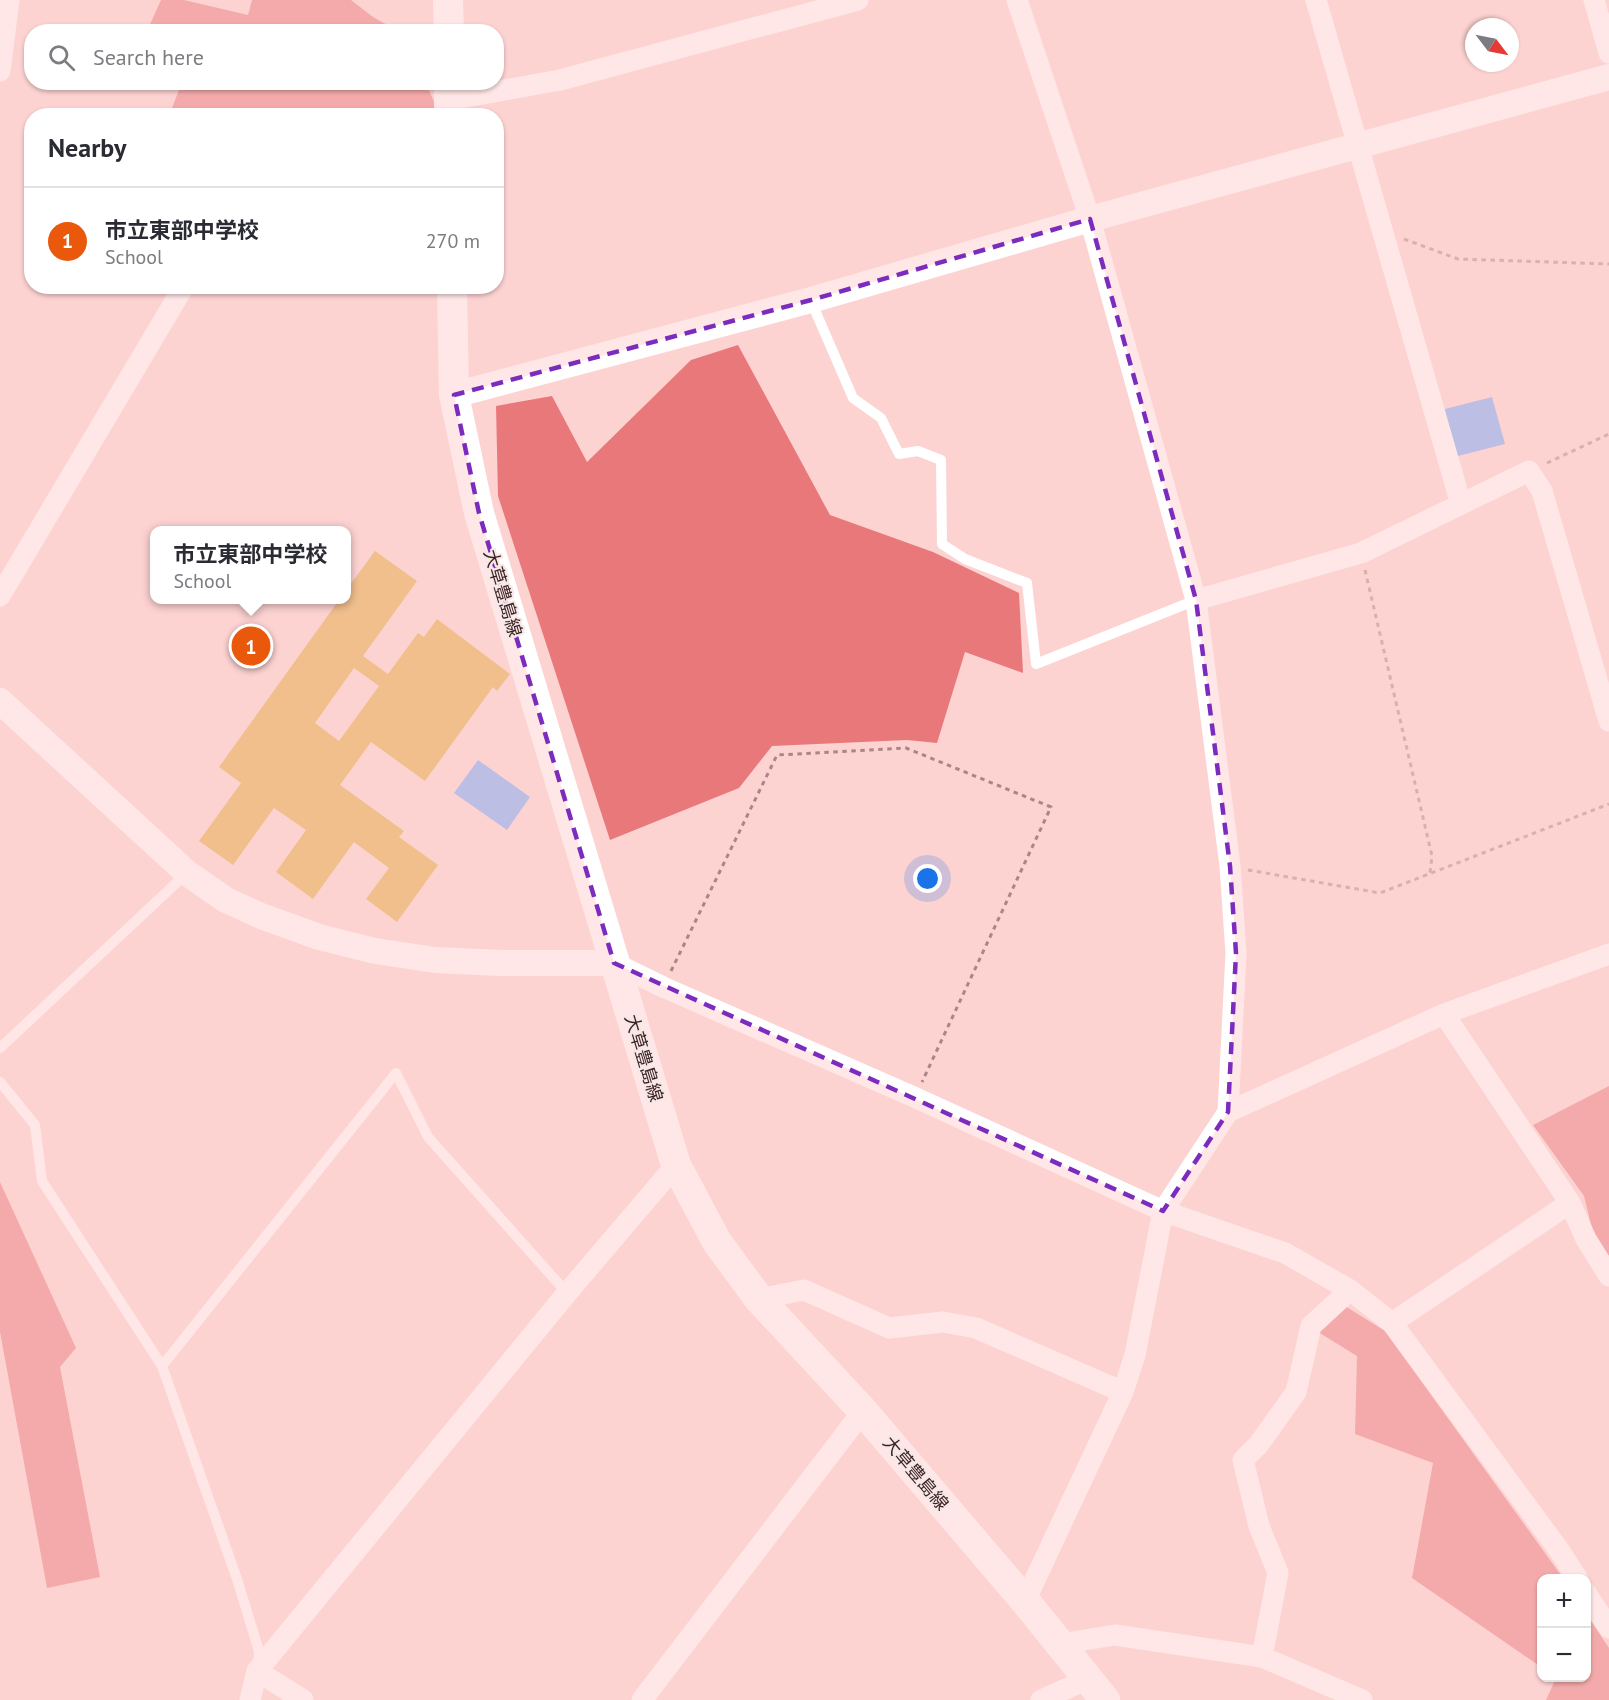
<!DOCTYPE html>
<meta charset="utf-8">
<style>
body{margin:0;font-family:"PT Sans","Noto Sans JP",sans-serif;background:#f7f7f7;color:#2b2b33}
.controls{position:absolute;right:18px;bottom:18px;display:grid;overflow:hidden;border-radius:12px;box-shadow:0 2px 4px #0004}
.controls button{width:54px;height:54px;display:grid;place-items:center;padding:0;border:0;border-bottom:2px solid #e1e1e2;background:#fff;color:#2b2b33;font:30px sans-serif}
.compass{position:absolute;left:1465px;top:18px;width:54px;height:54px;border-radius:50%;background:#fff;box-shadow:0 2px 4px #0004;rotate:122deg}
.you{position:absolute;left:928px;top:879px;width:21px;height:21px;margin:-15px;border:4px solid #fff;border-radius:50%;background:#1a73e8;box-shadow:0 0 0 9px #1a73e833}
.badge{display:grid;place-items:center;width:39px;height:39px;border-radius:50%;background:#ea580c;color:#fff;font-size:20px;font-weight:700}
.pin{position:absolute;translate:-50% -50%;border:3px solid #fff;box-shadow:0 2px 6px #0006}
.popup{position:absolute;left:150px;top:526px;width:201px;height:78px;box-sizing:border-box;display:grid;place-content:center;border-radius:12px;background:#fff;filter:drop-shadow(0 2px 4px #0005);font-size:20px;white-space:nowrap;color:#7c7c81}
.popup b{font-size:22px;color:#2b2b33}
.popup::after{content:'';position:absolute;left:50%;top:100%;margin-left:-12px;border:12px solid transparent;border-top-color:#fff}
.list{margin:0;padding:0;list-style:none}
h2{display:flex;justify-content:space-between;align-items:center;height:78px;margin:0;padding:0 24px;font-size:26px}
h2 small{font-size:20px;font-weight:400;color:#7c7c81}
.list li{display:grid;grid-template-columns:39px 1fr auto;gap:18px;align-items:center;box-sizing:border-box;height:108px;padding:0 24px;border-top:2px solid #e1e1e2}
.list b{display:block;font-size:22px;white-space:nowrap}
.list p{margin:0;font-size:20px;white-space:nowrap;color:#7c7c81}
.list em{font-size:20px;font-style:normal;color:#7c7c81}
.icon{flex:none;width:33px;height:33px;fill:none;stroke:currentColor;stroke-width:2;stroke-linecap:round;stroke-linejoin:round}
.map{position:relative;flex:none;width:1609px;height:1700px;overflow:hidden}
.search{position:absolute;background:#fff;box-shadow:0 2px 4px #0004;left:24px;top:24px;width:480px;height:66px;display:flex;align-items:center;gap:15px;box-sizing:border-box;padding:0 21px;border-radius:24px;color:#7c7c81;font-size:22px}
.panel{position:absolute;background:#fff;box-shadow:0 2px 4px #0004;left:24px;top:108px;width:480px;height:186px;border-radius:24px}
.map>svg:first-child{display:block}
.forest{fill:#e9787b}
.water{fill:#6ea4fb}
.building{fill:#e0a738;fill-rule:evenodd}
.lines{fill:none;stroke-linecap:round;stroke-linejoin:round}
.path{stroke:#aa8786;stroke-width:3;stroke-dasharray:4.5 4.5;stroke-linecap:butt}
.service{stroke:#fff;stroke-width:10}
.minor{stroke:#fff;stroke-width:21}
.tertiary{stroke:#fff;stroke-width:26}
.secondary{stroke:#fff;stroke-width:30}
.marked{fill:none;stroke:#7b2cbf;stroke-width:4.5;stroke-dasharray:12 8;stroke-linejoin:round}
.labels{text-anchor:middle;dominant-baseline:central;stroke-width:4.5;stroke-linejoin:round;paint-order:stroke}
.street-label{font-size:18px;fill:#391f1f;stroke:#f6e8e7}
</style>
<div class="map">
<svg width="1609" height="1700" viewBox="0 0 1609 1700">
<rect width="100%" height="100%" fill="#fdd3d2"/>
<path class="forest" d="M161,0H184L248,15L252,0H351L373,17L398,31H147Z
M182,82L426,83L435,104L434,116H169Z
M738,345L830,515L933,552L1019,593L1023,673L965,652L937,743L907,740L772,746L739,788L610,840L498,496L496,406L552,396L587,462L691,360Z
M1609,1086V1258L1593,1233L1584,1196L1533,1125Z
M0,1182L76,1348L60,1367L100,1577L47,1588L0,1332Z
M1345,1306L1385,1331L1563,1578H1542L1541,1667L1412,1578L1433,1463L1355,1434L1357,1356L1318,1332Z
M1587,1615L1609,1648V1700H1546L1556,1678H1586Z"/>
<path class="water" d="M1492,397L1505,444L1454,457L1441,410Z
M478,760L530,797L507,830L454,793Z"/>
<path class="building" d="M375,551L417,581L363,656L388,674L418,633L424,637L437,619L510,674L497,691L493,687L425,781L371,742L340,785L404,831L399,837L438,865L397,922L366,899L389,868L354,842L313,899L276,872L306,830L274,808L233,865L199,841L241,783L219,767L339,600H347V589ZM354,668L379,686L339,741L315,723Z"/>
<g class="lines">
<path class="path" d="M1404,239L1458,259L1609,264
M1547,463L1609,434
M1365,570L1432,856L1430,873
M1248,870L1380,893L1609,804
M671,971L777,755L906,748L1051,807L922,1082"/>
<path class="service" d="M811,301L853,398L881,418L899,454L918,451L941,460L942,544L965,559L1027,583L1036,664L1196,600
M0,1048L187,873
M0,1082L35,1125L42,1181L162,1366L237,1579L259,1651L258,1665
M162,1366L396,1073L428,1137L567,1293"/>
<path class="minor" d="M1017,0L1090,219L1196,600L1230,866L1236,953L1228,1112L1163,1211L1135,1355L1123,1392L1025,1601
M1316,0L1461,504
M1594,0L1609,53
M0,71L9,0
M449,100L560,80L858,0
M0,596L184,286
M1196,600L1361,553L1529,471L1542,491L1609,721
M614,963L663,987L914,1097L1163,1211L1285,1253L1350,1290L1392,1323L1559,1550L1577,1578
M1444,1014L1570,1203L1586,1239L1609,1276
M1228,1112L1444,1014L1609,954
M759,1299L804,1290L889,1328L943,1322L976,1328L1123,1392
M1392,1323L1570,1203
M1586,1593L1609,1628
M1060,1644L1115,1635L1262,1657L1362,1700
M1262,1657L1278,1573L1259,1526L1243,1460L1259,1444L1296,1392L1311,1326L1350,1290
M257,1671L303,1700
M250,1700L257,1671L567,1293L676,1165
M642,1700L863,1411
M1041,1700L1088,1679"/>
<path class="tertiary" d="M454,395L811,300L1090,219L1609,77
M0,701L187,873L226,900L261,916L319,937L375,951L435,960L501,963H614"/>
<path class="secondary" d="M448,0L449,32
M449,82V116
M452,286L454,395L479,513L676,1165L717,1242L759,1299L863,1411L1025,1601L1105,1700"/>
</g>
<path d="M0 0H1609V1700H0ZM1090,219L1196,600L1230,866L1236,953L1228,1112L1163,1211L614,963L479,513L454,395L811,300Z" fill="#fdd3d2" fill-opacity=".55" fill-rule="evenodd"/>
<path class="marked" d="M1090,219L1196,600L1230,866L1236,953L1228,1112L1163,1211L614,963L479,513L454,395L811,300Z"/>
<g class="labels">
<g class="street-label">
<text transform="translate(503 593) rotate(73)">大草豊島線</text>
<text transform="translate(644 1058) rotate(73)">大草豊島線</text>
<text transform="translate(916 1473) rotate(50)">大草豊島線</text>
</g>
</g>
</svg>
<div class="controls">
<button>+</button>
<button>−</button>
</div>
<svg class="compass" viewBox="-18 -18 36 36"><path d="M0-13l5 13h-10z" fill="#e53935"/><path d="M0 13l5-13h-10z" fill="#7c7c81"/></svg>
<div class="you"></div>
<div class="pin badge" style="left:251px;top:646px">1</div>
<div class="popup"><b>市立東部中学校</b>School</div>
<div class="search"><svg class="icon" aria-label="search" viewBox="0 0 24 24"><circle cx="10" cy="10" r="6"/><path d="M15 15l6 6"/></svg>Search here</div>
<section class="panel">
<h2>Nearby<small></small></h2>
<ul class="list">
<li><span class="badge">1</span><div><b>市立東部中学校</b><p>School</p></div><em>270 m</em></li>
</ul>
</section>
</div>
